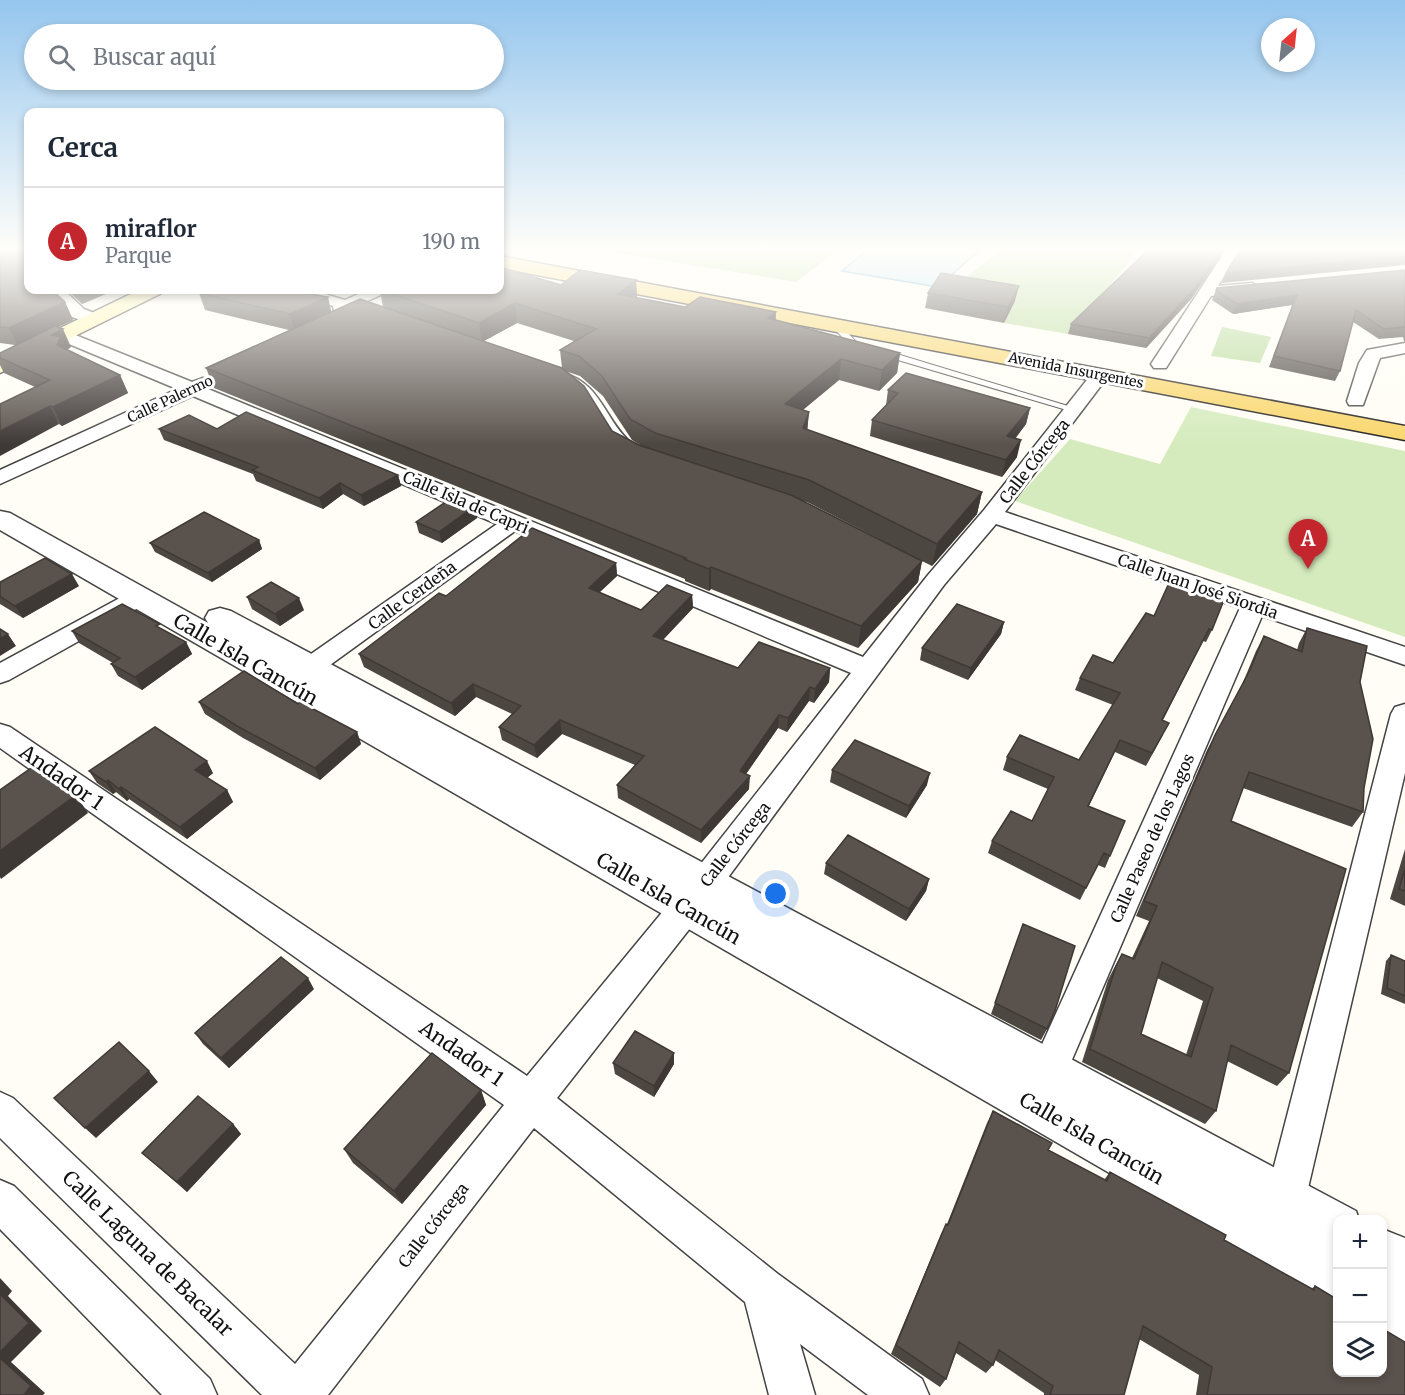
<!DOCTYPE html>
<html lang="es">
<meta charset="utf-8">
<style>
body{margin:0;font-family:Merriweather,serif;background:#f6f6f7;color:#1f2937}
.controls{position:absolute;right:18px;bottom:18px;display:grid;overflow:hidden;border-radius:12px;box-shadow:0 3px 9px #0003}
.controls button{width:54px;height:54px;display:grid;place-items:center;padding:0;border:0;border-bottom:2px solid #e0e1e3;background:#fff;color:#1f2937;font:30px sans-serif}
.compass{position:absolute;left:1261px;top:18px;width:54px;height:54px;border-radius:50%;background:#fff;box-shadow:0 3px 9px #0003;rotate:27deg}
.you{position:absolute;left:776px;top:894px;width:21px;height:21px;margin:-15px;border:4px solid #fff;border-radius:50%;background:#1a73e8;box-shadow:0 0 0 9px #1a73e833}
.badge{display:grid;place-items:center;width:39px;height:39px;border-radius:50%;background:#c4262e;color:#fff;font-size:20px;font-weight:700}
.pin{position:absolute;translate:-50% -50px;filter:drop-shadow(0 2px 3px #0008)}
.pin::after{content:'';position:absolute;top:32px;width:21px;height:18px;background:inherit;clip-path:polygon(0 0,100% 0,50% 100%)}
.list{margin:0;padding:0;list-style:none}
h2{display:flex;justify-content:space-between;align-items:center;height:78px;margin:0;padding:0 24px;font-size:26px}
h2 small{font-size:20px;font-weight:400;color:#747a83}
.list li{display:grid;grid-template-columns:39px 1fr auto;gap:18px;align-items:center;box-sizing:border-box;height:108px;padding:0 24px;border-top:2px solid #e0e1e3}
.list b{display:block;font-size:22px;white-space:nowrap}
.list p{margin:0;font-size:20px;white-space:nowrap;color:#747a83}
.list em{font-size:20px;font-style:normal;color:#747a83}
.icon{flex:none;width:33px;height:33px;fill:none;stroke:currentColor;stroke-width:2;stroke-linecap:round;stroke-linejoin:round}
.map{position:relative;flex:none;width:1405px;height:1395px;overflow:hidden}
.search{position:absolute;background:#fff;box-shadow:0 3px 9px #0003;left:24px;top:24px;width:480px;height:66px;display:flex;align-items:center;gap:15px;box-sizing:border-box;padding:0 21px;border-radius:33px;color:#747a83;font-size:22px}
.panel{position:absolute;background:#fff;box-shadow:0 3px 9px #0003;left:24px;top:108px;width:480px;height:186px;border-radius:12px}
.map>svg:first-child{display:block}
.green{fill:#d5ebbd}
.forest{fill:#b9dc9c}
.water{fill:#b9e0f7;stroke:#3f96cf;stroke-width:1.5}
.lines{fill:none;stroke-linecap:round;stroke-linejoin:round}
.service-casing{stroke:#444;stroke-width:2}
.minor-casing{stroke:#444;stroke-width:3}
.tertiary-casing{stroke:#444;stroke-width:3}
.secondary-casing{stroke:#333;stroke-width:3}
.primary-casing{stroke:#222;stroke-width:3}
.service{fill:#fff;fill-rule:evenodd}
.minor{fill:#fff;fill-rule:evenodd}
.tertiary{fill:#fff;fill-rule:evenodd}
.secondary{fill:#fff6b0;fill-rule:evenodd}
.primary{fill:#f9d66b;fill-rule:evenodd}
.wall{fill:#4d4742;fill-rule:evenodd}
.shaded-wall{fill:#3f3936}
.building{fill:#5a524d;stroke:#3f3936;stroke-width:1.5;fill-rule:evenodd}
.labels{text-anchor:middle;dominant-baseline:central;stroke-width:6;stroke-linejoin:round;paint-order:stroke}
.far-street-label{font-size:14px;fill:#111;stroke:#fff}
.street-label{font-size:16px;fill:#111;stroke:#fff}
.near-street-label{font-size:20px;fill:#111;stroke:#fff}
</style>
<div class="map">
<svg width="1405" height="1395" viewBox="0 0 1405 1395">
<rect width="100%" height="100%" fill="#fffdf5"/>
<path class="green" d="M1191,407L1405,451V637L1015,501L1070,439L1160,464Z"/>
<path class="forest" d="M599,250H838L796,282Z
M1001,250H1137L1123,270L1068,334L1004,323L1015,301L955,286Z
M1222,327L1271,337L1260,363L1211,356Z"/>
<path class="water" d="M867,250H980L938,287L842,271Z"/>
<g class="lines">
<g class="service-casing">
<path id="service" d="M834,324H840L857,343L868,346V350L851,347L834,328Z
M881,351H887L1078,409L1070,411L881,355Z"/>
</g>
<g class="minor-casing">
<path id="minor" d="M8,250H23L28,255V267L23,266Z
M1226,250H1240L1218,286L1252,283L1260,288L1252,293L1211,296L1166,368H1154L1151,364Z
M47,290H64L84,309L99,315L101,319L93,324L72,317Z
M287,290H311L345,300L367,290H387L385,293L361,304L386,311L388,315L380,320L348,311L340,313L334,311L333,306L289,293Z
M63,330L192,382L203,378L210,380L212,384L208,389L863,657L928,575L984,510L1094,371H1106L1109,375L1106,379L1005,512L1405,647V665L1262,616L1056,1097L1043,1102L1030,1097L1024,1084L1240,608L996,524L944,585L698,918L557,1098L778,1274L922,1379L929,1395H868L800,1344L815,1395H769L745,1302L534,1128L328,1395H262L0,1138V1092L13,1098L295,1364L504,1105L0,748V724L10,727L527,1076L674,898L851,673L515,531L319,673L291,686L282,683L278,677L282,671L301,661L497,524L193,396L0,484V470L177,389L57,339L54,335L57,331Z
M1405,343V353L1380,358L1363,405H1349L1347,401L1359,363L1367,350Z
M563,373C600,383 604,417 628,440C634,446 642,447 647,454L644,458C609,467 598,418 580,398C572,390 560,388 554,379L556,375Z
M138,590L147,593L150,598L147,603L9,680L0,683V663L129,593Z
M1405,704V773L1305,1201L1299,1215L1285,1221L1271,1215L1265,1201L1391,714L1395,707Z
M0,1180L14,1186L210,1379L217,1395H162L0,1229Z"/>
</g>
<g class="tertiary-casing">
<path id="tertiary" d="M0,511L10,513L208,623L205,618L209,611L220,608L231,611L1356,1211L1359,1220H1338V1303L1320,1295L0,530Z
M1382,1229L1405,1238V1342L1382,1332Z"/>
</g>
<g class="secondary-casing">
<path id="secondary" d="M139,290H163L160,294L0,373V357Z"/>
</g>
<g class="primary-casing">
<path id="primary" d="M500,256L1405,426V440L500,268Z"/>
</g>
<use href="#service" class="service"/>
<use href="#minor" class="minor"/>
<use href="#tertiary" class="tertiary"/>
<use href="#secondary" class="secondary"/>
<use href="#primary" class="primary"/>
</g>
<path class="wall" d="M0,250L28,290L65,302L73,320L57,327L71,347L67,349L120,375L128,393L62,426L59,424L35,387L4,373L0,365V358L15,345L0,343Z
M1405,270V342L1404,341L1403,337L1379,339L1353,322L1340,371L1335,381L1269,367L1292,305L1233,314L1212,300L1216,290Z
M636,280L637,298L685,307L776,312L775,320L900,353L897,373L879,391L839,380L803,410L809,412L807,430L982,492L977,514L932,566L922,561L918,582L858,648L711,589L709,591L685,581V579L214,388L206,368L289,330L205,310L199,293H200L187,290H289L332,311L383,307L380,290L561,285ZM517,323L574,341L560,350L562,368L484,341ZM565,371L580,376L603,396L632,440L642,446L612,431ZM802,501L807,502L887,543Z
M67,290H115L82,304Z
M928,293L1015,301L1004,323L925,308Z
M1192,298L1146,348L1068,334L1071,324Z
M888,390L1030,408L1026,424L1015,439L1017,457L1002,477L870,436L872,420L886,405Z
M159,429H217L398,475L401,486L364,506L343,494L323,509L256,481L253,474L164,440Z
M475,506L477,518L442,543L419,533L416,522Z
M259,540L262,549L212,582L155,552L150,543Z
M616,563L617,576L600,592L641,610L692,595L693,608L663,640L738,668H830L829,682L814,703L809,701L787,732L778,728L746,774L749,789L701,843L618,798L617,785L635,765L562,734L537,758L502,740L499,727L512,714L476,697L455,716L364,667L359,654L446,596Z
M0,582L79,586L23,618L0,604Z
M247,597L304,610L280,626L252,609Z
M1154,616L1212,630L1206,642L1203,641L1163,720V735L1146,766L1115,752L1089,806L1110,856L1105,868L1098,865L1080,900L988,853L992,841L1032,821L1048,789L1003,770L1007,757L1079,760L1113,705L1075,690L1080,678L1113,663Z
M1004,622L1001,634L968,680L920,660L922,648Z
M1307,628L1360,682L1364,788L1363,812L1352,827L1243,788L1231,821L1289,1073L1277,1086L1227,1061L1216,1111L1205,1124L1082,1062L1108,980L1114,968L1122,954L1132,958L1149,921L1136,916L1207,750L1241,687L1256,651L1264,636L1297,650L1299,643ZM1157,978L1203,1001L1186,1055L1141,1034Z
M162,630L186,642L192,654L142,690L118,676L111,664L113,663L79,643L72,631Z
M199,702L298,704L357,732L361,744L320,780L243,738L205,714Z
M832,770L927,785L906,818L830,782Z
M89,771L213,773L207,778L227,790L233,802L187,839L129,799L127,801L116,792L113,794L97,783Z
M1405,849V906L1390,899Z
M826,863L929,879L926,891L906,921L824,874Z
M1023,924L1047,1029L1041,1040L991,1014Z
M1391,955L1405,961V1004L1381,994L1386,961Z
M314,989L229,1068L203,1044L195,1033Z
M613,1063L674,1064L654,1097L615,1074Z
M481,1090L486,1105L402,1204L353,1163L344,1149Z
M993,1111L1048,1150L1104,1180L1110,1172L1224,1240L1311,1289L1315,1286L1405,1395H1196L1199,1375L1139,1339L1124,1395H1044V1393L995,1360L993,1365L986,1373L956,1353L946,1379L940,1387L891,1354L941,1234L946,1224H947L987,1123Z
M233,1124L241,1134L187,1192L142,1153Z"/>
<path class="shaded-wall" d="M1222,250H1225L1192,298L1146,348L1149,338Z
M1405,256V265L1222,283L1226,273Z
M636,280L637,299L618,294Z
M1019,286L1015,301L1004,323L1008,307Z
M76,290H115L82,304Z
M1297,295L1292,305L1233,314L1237,304Z
M328,297L332,315L295,332L290,314Z
M65,302L73,320L18,346L9,328Z
M515,303L517,323L482,342L479,323Z
M776,312L775,332L768,318Z
M63,329L71,347L67,350L66,363L52,335Z
M900,353L897,373L879,391L882,370Z
M841,359L839,380L784,425L785,404Z
M120,375L128,393L62,426L53,407Z
M50,406L59,424L0,456V431Z
M1030,408L1026,424L1003,453L1007,436Z
M809,412L807,433L803,428Z
M1021,440L1017,457L1002,477L1006,460Z
M398,475L401,486L364,506L361,495Z
M340,483L343,494L323,509L319,498Z
M982,492L977,514L932,566L937,544Z
M475,506L477,518L442,543L439,532Z
M259,540L262,549L212,582L208,573Z
M922,561L918,582L858,648L861,626Z
M616,563L617,576L590,601L589,588Z
M711,567V589L709,591V569Z
M72,574L79,586L23,618L15,606Z
M692,595L693,608L653,650V636Z
M299,598L304,610L280,626L275,614Z
M1004,622L1001,634L968,680L971,668Z
M8,634L16,646L0,656V639Z
M186,642L192,654L142,690L135,677Z
M830,668L829,682L814,703L815,689Z
M473,684L476,697L455,716L451,703Z
M810,687L809,701L787,732L788,718Z
M779,715L778,728L739,784L740,771Z
M560,720L562,734L537,758L534,745Z
M357,732L361,744L320,780L315,768Z
M207,761L213,773L202,782L195,770Z
M930,773L927,785L906,818L909,806Z
M750,776L749,789L701,843V830Z
M108,780L116,792L113,794L106,782Z
M121,787L129,799L127,801L119,789Z
M227,790L233,802L187,839L180,827Z
M76,795L88,813L1,879L0,877V851Z
M929,879L926,891L906,921L909,909Z
M308,978L314,989L229,1068L221,1058Z
M674,1053V1064L654,1097V1086Z
M149,1071L158,1082L96,1138L85,1128Z
M481,1090L486,1105L402,1204L394,1191Z
M233,1124L241,1134L187,1192L177,1182Z
M0,1278L12,1291L8,1296L42,1331L11,1362L45,1393L43,1395H24L0,1358Z"/>
<path class="building" d="M0,250H12L13,251L22,252V250H28V290H52L65,302L9,328L0,327Z
M1148,250H1222L1195,288L1149,338L1071,324Z
M1240,250H1405V256L1226,273Z
M500,267L561,285L580,270L636,280L618,294L685,307L700,297L776,312L768,318L900,353L882,370L841,359L785,404L809,412L803,428L982,492L937,544L809,480L655,433L630,419L602,376L579,356L560,350L596,329L515,303L479,323L380,290H500Z
M1405,270V327L1384,329L1356,310L1340,371L1274,356L1297,295L1237,304L1216,290L1217,288Z
M941,273L1019,286L1008,307L928,293Z
M206,290H289L328,297L290,314L199,293Z
M360,299L562,368L584,386L612,431L639,445L791,495L922,561L861,626L711,567L709,569L684,559L686,558L206,368Z
M55,326L63,329L52,335L61,337L57,345L120,375L53,407L50,406L0,431V404L50,380L0,358V353Z
M906,373L1030,408L1007,436L1021,440L1006,460L872,420L898,393L888,390Z
M246,412L398,475L361,495L340,483L319,498L252,470L258,467L159,429L189,415L217,429Z
M453,497L475,506L439,532L416,522Z
M204,512L259,540L208,573L150,543Z
M532,528L616,563L589,588L641,610L667,585L692,595L653,636L738,668L759,642L830,668L815,689L810,687L788,718L779,715L740,771L750,776L701,830L617,785L644,756L560,720L534,745L499,727L521,706L473,684L451,703L359,654L439,593L446,596Z
M45,558L72,574L15,606L0,596V582Z
M271,582L299,598L275,614L247,597Z
M1169,583L1224,600L1212,630L1209,629L1162,720L1169,723L1152,753L1120,740L1088,806L1125,821L1110,856L1104,853L1086,888L992,841L1011,811L1032,821L1054,777L1007,757L1020,735L1079,760L1120,693L1080,678L1093,655L1113,663L1146,613L1154,616Z
M122,604L160,624L156,626L186,642L135,677L111,664L120,658L72,631Z
M957,604L1004,622L971,668L922,648Z
M1307,628L1367,646L1360,682L1373,739L1364,788L1363,812L1249,772L1231,821L1346,869L1289,1073L1231,1045L1216,1111L1090,1049L1116,966L1122,954L1134,959L1157,906L1144,901L1215,735L1249,672L1264,636L1302,652ZM1162,962L1213,988L1191,1057L1141,1034Z
M0,629L8,634L0,639Z
M244,671L298,704L300,702L357,732L315,768L237,726L199,702Z
M155,727L207,761L195,770L227,790L180,827L121,787L119,789L108,780L106,782L89,771Z
M855,740L930,773L909,806L832,770Z
M34,766L76,795L0,851V790Z
M848,835L929,879L909,909L826,863Z
M1405,869V891L1399,889Z
M1023,924L1075,946L1055,1011L1047,1029L995,1003Z
M1391,955L1405,961V996L1387,988Z
M281,957L308,978L221,1058L195,1033Z
M635,1031L674,1053L654,1086L613,1063Z
M119,1042L149,1071L85,1128L54,1098Z
M432,1053L481,1090L394,1191L344,1149Z
M198,1096L233,1124L177,1182L142,1153Z
M993,1111L1052,1143L1048,1150L1107,1181L1110,1172L1226,1235L1224,1240L1314,1290L1315,1286L1338,1300V1372H1383V1329L1405,1342V1395H1207L1212,1367L1143,1326L1124,1395H1050L1053,1386L999,1350L993,1365L959,1342L946,1379L896,1345L946,1224L948,1225Z
M0,1294L29,1323L0,1352Z
M0,1358L31,1386L24,1395H0Z"/>
<linearGradient id="sky" x2="0" y2="1"><stop stop-color="#95c6ee"/><stop offset="0.56" stop-color="#fffefa"/><stop offset="1" stop-color="#fffefa" stop-opacity="0"/></linearGradient>
<rect width="1405" height="445" fill="url(#sky)"/>
<g class="labels">
<g class="far-street-label">
<text transform="translate(1076 370) rotate(11)">Avenida Insurgentes</text>
<text transform="translate(170 399) rotate(-25)">Calle Palermo</text>
</g>
<g class="street-label">
<text transform="translate(1034 461) rotate(-52)">Calle Córcega</text>
<text transform="translate(466 502) rotate(23)">Calle Isla de Capri</text>
<text transform="translate(1198 586) rotate(19)">Calle Juan José Siordia</text>
<text transform="translate(412 595) rotate(-36)">Calle Cerdeña</text>
<text transform="translate(1152 838) rotate(-66)">Calle Paseo de los Lagos</text>
<text transform="translate(735 844) rotate(-52)">Calle Córcega</text>
<text transform="translate(433 1225) rotate(-52)">Calle Córcega</text>
</g>
<g class="near-street-label">
<text transform="translate(246 659) rotate(30)">Calle Isla Cancún</text>
<text transform="translate(62 777) rotate(35)">Andador 1</text>
<text transform="translate(669 898) rotate(30)">Calle Isla Cancún</text>
<text transform="translate(462 1053) rotate(35)">Andador 1</text>
<text transform="translate(1092 1138) rotate(30)">Calle Isla Cancún</text>
<text transform="translate(148 1253) rotate(44)">Calle Laguna de Bacalar</text>
</g>
</g>
</svg>
<div class="controls">
<button>+</button>
<button>−</button>
<button><svg class="icon" aria-label="layers" viewBox="0 0 24 24"><path d="M12 4l9 5-9 5-9-5zM3 14l9 5 9-5"/></svg></button>
</div>
<svg class="compass" viewBox="-18 -18 36 36"><path d="M0-13l5 13h-10z" fill="#e53935"/><path d="M0 13l5-13h-10z" fill="#747a83"/></svg>
<div class="you"></div>
<div class="pin badge" style="left:1308px;top:569px">A</div>
<div class="search"><svg class="icon" aria-label="search" viewBox="0 0 24 24"><circle cx="10" cy="10" r="6"/><path d="M15 15l6 6"/></svg>Buscar aquí</div>
<section class="panel">
<h2>Cerca<small></small></h2>
<ul class="list">
<li><span class="badge">A</span><div><b>miraflor</b><p>Parque</p></div><em>190 m</em></li>
</ul>
</section>
</div>
